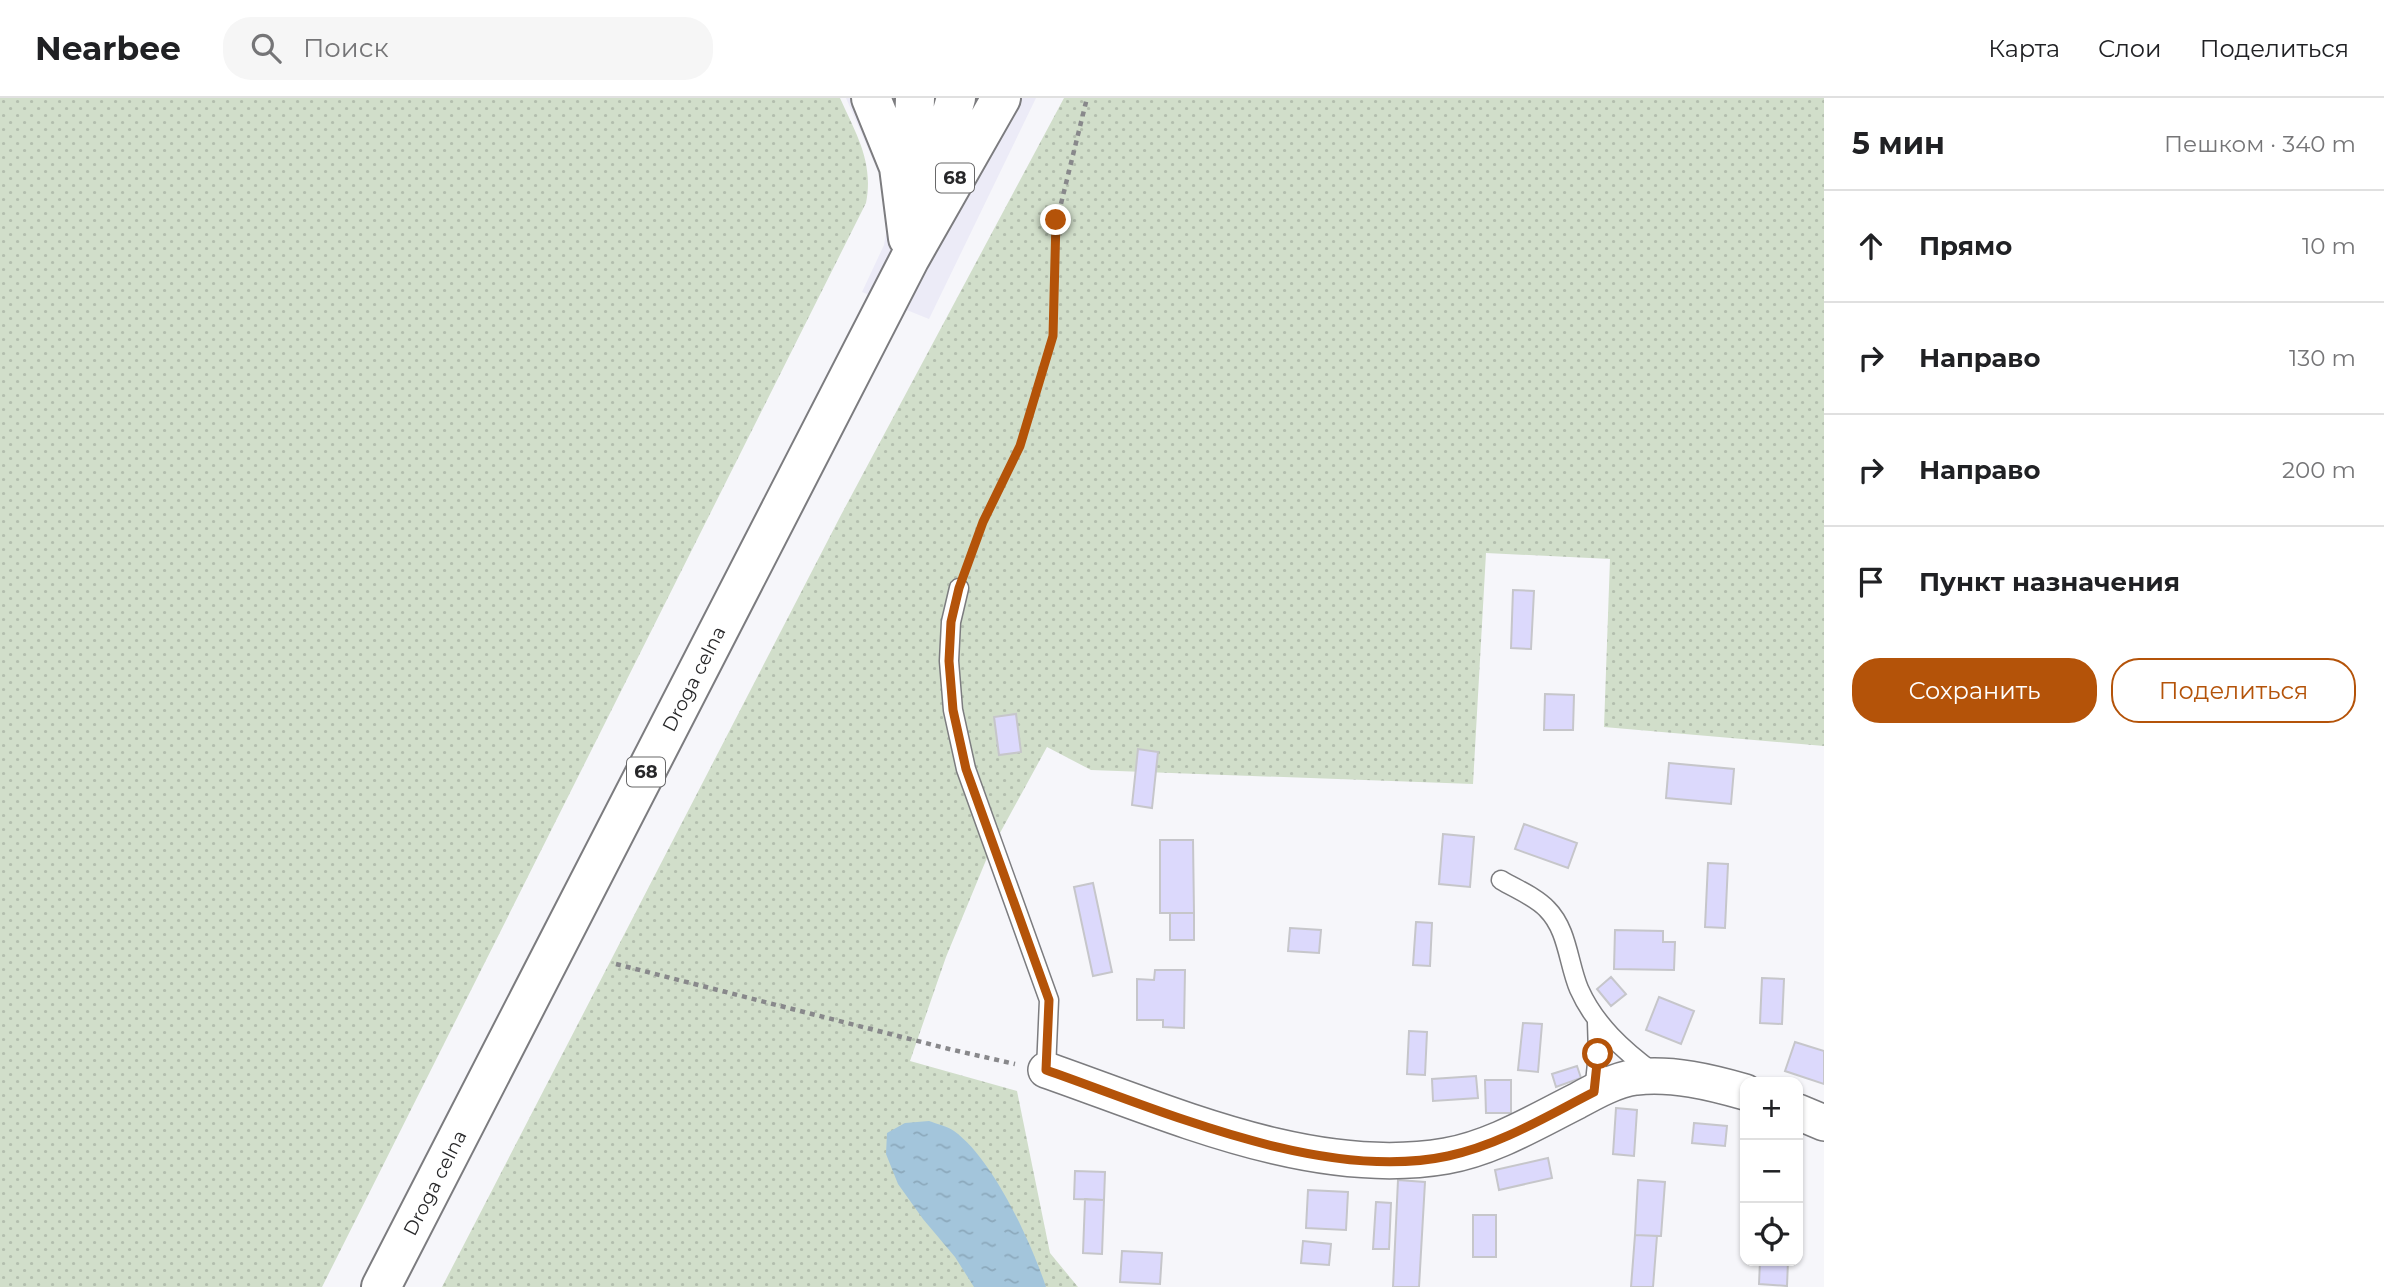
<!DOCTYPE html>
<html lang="ru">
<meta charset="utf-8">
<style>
body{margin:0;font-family:Montserrat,sans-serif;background:#f6f6f6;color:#202124}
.controls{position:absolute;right:21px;bottom:21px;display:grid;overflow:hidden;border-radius:14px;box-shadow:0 2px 5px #0004}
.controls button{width:63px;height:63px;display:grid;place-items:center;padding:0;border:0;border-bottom:2px solid #e0e0e0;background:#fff;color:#202124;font:35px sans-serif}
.stop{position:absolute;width:21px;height:21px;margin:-16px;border:5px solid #b45309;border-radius:50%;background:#fff}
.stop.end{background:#b45309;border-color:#fff;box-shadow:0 2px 7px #0008}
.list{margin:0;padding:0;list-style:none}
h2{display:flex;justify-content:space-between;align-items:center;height:91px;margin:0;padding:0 28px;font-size:30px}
h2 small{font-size:23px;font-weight:400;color:#757577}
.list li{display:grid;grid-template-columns:46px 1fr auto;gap:21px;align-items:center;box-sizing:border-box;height:112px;padding:0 28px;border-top:2px solid #e0e0e0}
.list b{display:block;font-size:26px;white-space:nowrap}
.list em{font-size:23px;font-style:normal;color:#757577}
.actions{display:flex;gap:14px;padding:21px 28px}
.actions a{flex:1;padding:16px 0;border:2px solid #b45309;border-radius:28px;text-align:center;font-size:24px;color:#b45309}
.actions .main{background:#b45309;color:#fff}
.icon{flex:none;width:38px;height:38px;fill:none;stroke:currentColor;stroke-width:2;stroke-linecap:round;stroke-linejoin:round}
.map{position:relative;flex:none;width:1824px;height:1189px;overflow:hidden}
header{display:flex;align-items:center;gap:42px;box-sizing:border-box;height:98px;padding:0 35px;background:#fff;border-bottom:2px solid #e0e0e0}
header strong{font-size:33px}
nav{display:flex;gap:38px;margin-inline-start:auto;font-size:24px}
.search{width:490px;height:63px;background:#f6f6f6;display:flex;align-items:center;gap:18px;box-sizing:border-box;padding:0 24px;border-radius:28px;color:#757577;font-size:26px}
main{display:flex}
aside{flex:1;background:#fff}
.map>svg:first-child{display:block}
.built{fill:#ecebf7}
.green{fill:url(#green-dots)}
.water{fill:url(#water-ripples)}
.building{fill:#dcd9fc;stroke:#c6c6ca;stroke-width:2}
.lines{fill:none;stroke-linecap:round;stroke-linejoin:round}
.service-casing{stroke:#7c7c7f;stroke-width:21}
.minor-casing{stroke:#7c7c7f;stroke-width:38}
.trunk-casing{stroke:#7c7c7f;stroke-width:42}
.path{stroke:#88888b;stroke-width:4.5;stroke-dasharray:5 5;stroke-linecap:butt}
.service{stroke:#fff;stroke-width:18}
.minor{stroke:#fff;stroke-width:35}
.trunk{stroke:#fff;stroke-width:38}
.route{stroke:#b45309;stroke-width:9}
.labels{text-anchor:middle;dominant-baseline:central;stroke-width:5;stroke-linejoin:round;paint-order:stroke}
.shield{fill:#fff;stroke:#686869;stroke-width:2}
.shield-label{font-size:18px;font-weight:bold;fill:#272729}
.street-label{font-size:19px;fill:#272729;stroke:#fff}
</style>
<header>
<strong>Nearbee</strong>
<div class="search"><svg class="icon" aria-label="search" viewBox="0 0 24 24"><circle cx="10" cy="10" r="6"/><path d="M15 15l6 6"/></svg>Поиск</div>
<nav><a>Карта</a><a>Слои</a><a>Поделиться</a></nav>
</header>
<main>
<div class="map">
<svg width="1824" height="1189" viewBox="0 0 1824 1189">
<defs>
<pattern id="green-dots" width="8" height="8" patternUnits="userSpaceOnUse" patternTransform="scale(1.75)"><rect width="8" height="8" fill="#d1deca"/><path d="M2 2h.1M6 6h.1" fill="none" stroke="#b3beae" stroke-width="1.8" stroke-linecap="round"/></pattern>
<pattern id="water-ripples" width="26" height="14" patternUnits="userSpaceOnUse" patternTransform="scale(1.75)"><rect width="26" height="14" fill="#a3c5db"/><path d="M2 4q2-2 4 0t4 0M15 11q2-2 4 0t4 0" fill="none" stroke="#8ca9bc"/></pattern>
</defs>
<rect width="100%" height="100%" fill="#f6f6fa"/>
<path class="built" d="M846,0H1036L929,221L862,194L884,147L887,130L886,92Z"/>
<path class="green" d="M0,0H840C856,36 874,64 866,105L322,1189H0Z
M1064,0H1824V648L1604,629L1610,461L1486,455L1473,686L1091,672L1047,649L989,755L946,859L910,963L1017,993L1050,1155L1078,1189H442L841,417Z"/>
<path class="water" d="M929,1023C937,1026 947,1028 954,1033C993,1061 1031,1144 1046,1189H974L955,1159L923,1121L898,1086L886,1056L887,1035L905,1025Z"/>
<path class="building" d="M1513,492L1534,493L1531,551L1511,550Z
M1545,596L1574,597L1573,632H1544Z
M1016,616L1021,654L999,657L994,619Z
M1138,651L1158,654L1152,710L1132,707Z
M1669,665L1734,671L1731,706L1666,700Z
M1524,726L1577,745L1568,770L1515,751Z
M1443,736L1474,739L1470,789L1439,786Z
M1160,742H1193L1194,815H1160Z
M1708,765L1728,766L1725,830L1705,829Z
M1093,785L1112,874L1093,878L1074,789Z
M1170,815H1194V842H1170Z
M1416,824L1432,825L1430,868L1413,867Z
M1290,830L1321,832L1319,855L1288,853Z
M1615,832L1663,833V844H1675L1674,872L1614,871Z
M1155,872H1185L1184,930L1163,929V922H1137V881L1154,882Z
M1611,879L1626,896L1611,908L1597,891Z
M1762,880L1784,881L1782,926L1760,925Z
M1659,899L1694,913L1681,946L1646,932Z
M1523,925L1542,926L1538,974L1518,972Z
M1409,933L1427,934L1425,977L1407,976Z
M1795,944L1824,953V986L1785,973Z
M1577,968L1581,980L1556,989L1552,976Z
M1476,978L1478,1000L1433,1003L1432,981Z
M1485,982H1511V1015H1486Z
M1616,1010L1637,1012L1634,1058L1613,1056Z
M1694,1025L1727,1028L1725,1048L1692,1045Z
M1548,1060L1552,1080L1499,1092L1495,1072Z
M1075,1073L1105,1074L1104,1102L1074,1101Z
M1398,1082L1425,1084L1419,1189H1393Z
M1638,1082L1665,1084L1661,1138L1635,1137Z
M1308,1092L1348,1094L1346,1132L1306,1130Z
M1085,1101L1104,1102L1102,1156L1083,1155Z
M1376,1104L1391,1105L1389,1151H1373Z
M1473,1117H1496V1159H1473Z
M1635,1137L1657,1138L1653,1189H1631Z
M1303,1143L1331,1146L1329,1167L1301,1165Z
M1122,1153L1162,1155L1160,1186L1120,1184Z
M1760,1163H1788L1787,1188L1759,1186Z"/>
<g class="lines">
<g class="service-casing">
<path id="service" d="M959,490L951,524L949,563L953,612L966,671L1049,902L1046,972
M1501,782C1516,791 1536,799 1547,811C1568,832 1568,865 1579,891C1595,927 1623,952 1654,975
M1594,994L1598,956L1597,924"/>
</g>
<g class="minor-casing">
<path id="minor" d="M1046,972C1170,1015 1313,1081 1446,1058C1492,1050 1535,1024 1577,1003C1595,993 1615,982 1636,979C1673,975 1710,984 1745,994
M1798,1014L1824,1025"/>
</g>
<g class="trunk-casing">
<path id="trunk" d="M871,0L899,69L908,140
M912,88L915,0
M927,100L956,0
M381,1189L910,160L1001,0"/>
</g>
<path class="path" d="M967,469L983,424L1020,348L1053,238L1057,122L1087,0
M616,866L949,951L1015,966"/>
<use href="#service" class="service"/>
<use href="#minor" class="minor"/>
<use href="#trunk" class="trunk"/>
</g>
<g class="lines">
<path class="route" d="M1056,122L1053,238L1020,348L983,424L959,490L951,524L949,563L953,612L966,671L1049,902L1046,972C1163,1013 1324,1085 1448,1058C1500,1047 1547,1018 1594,994L1598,956"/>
</g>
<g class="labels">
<g class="shield">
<rect x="936" y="65.5" width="38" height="29" rx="5"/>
<rect x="627" y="659.5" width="38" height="29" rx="5"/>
</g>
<g class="shield-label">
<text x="955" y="80">68</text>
<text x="646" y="674">68</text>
</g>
<g class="street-label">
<text transform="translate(694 581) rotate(-63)">Droga celna</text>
<text transform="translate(435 1085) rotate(-63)">Droga celna</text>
</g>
</g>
</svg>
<div class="controls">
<button>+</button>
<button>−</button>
<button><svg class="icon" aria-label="locate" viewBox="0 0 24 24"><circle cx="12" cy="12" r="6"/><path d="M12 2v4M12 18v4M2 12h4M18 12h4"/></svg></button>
</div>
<div class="stop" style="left:1598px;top:956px"></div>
<div class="stop end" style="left:1056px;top:122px"></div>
</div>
<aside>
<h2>5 мин<small>Пешком · 340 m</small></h2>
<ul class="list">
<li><svg class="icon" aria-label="ahead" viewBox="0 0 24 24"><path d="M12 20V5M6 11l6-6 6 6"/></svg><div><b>Прямо</b></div><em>10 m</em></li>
<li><svg class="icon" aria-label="right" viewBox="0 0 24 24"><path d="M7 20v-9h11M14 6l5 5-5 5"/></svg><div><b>Направо</b></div><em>130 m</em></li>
<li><svg class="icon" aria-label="right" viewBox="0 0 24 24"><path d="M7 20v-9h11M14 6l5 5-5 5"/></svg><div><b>Направо</b></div><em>200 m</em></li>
<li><svg class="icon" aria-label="arrive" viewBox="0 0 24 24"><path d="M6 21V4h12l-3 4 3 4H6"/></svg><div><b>Пункт назначения</b></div></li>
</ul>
<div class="actions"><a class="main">Сохранить</a><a>Поделиться</a></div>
</aside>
</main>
